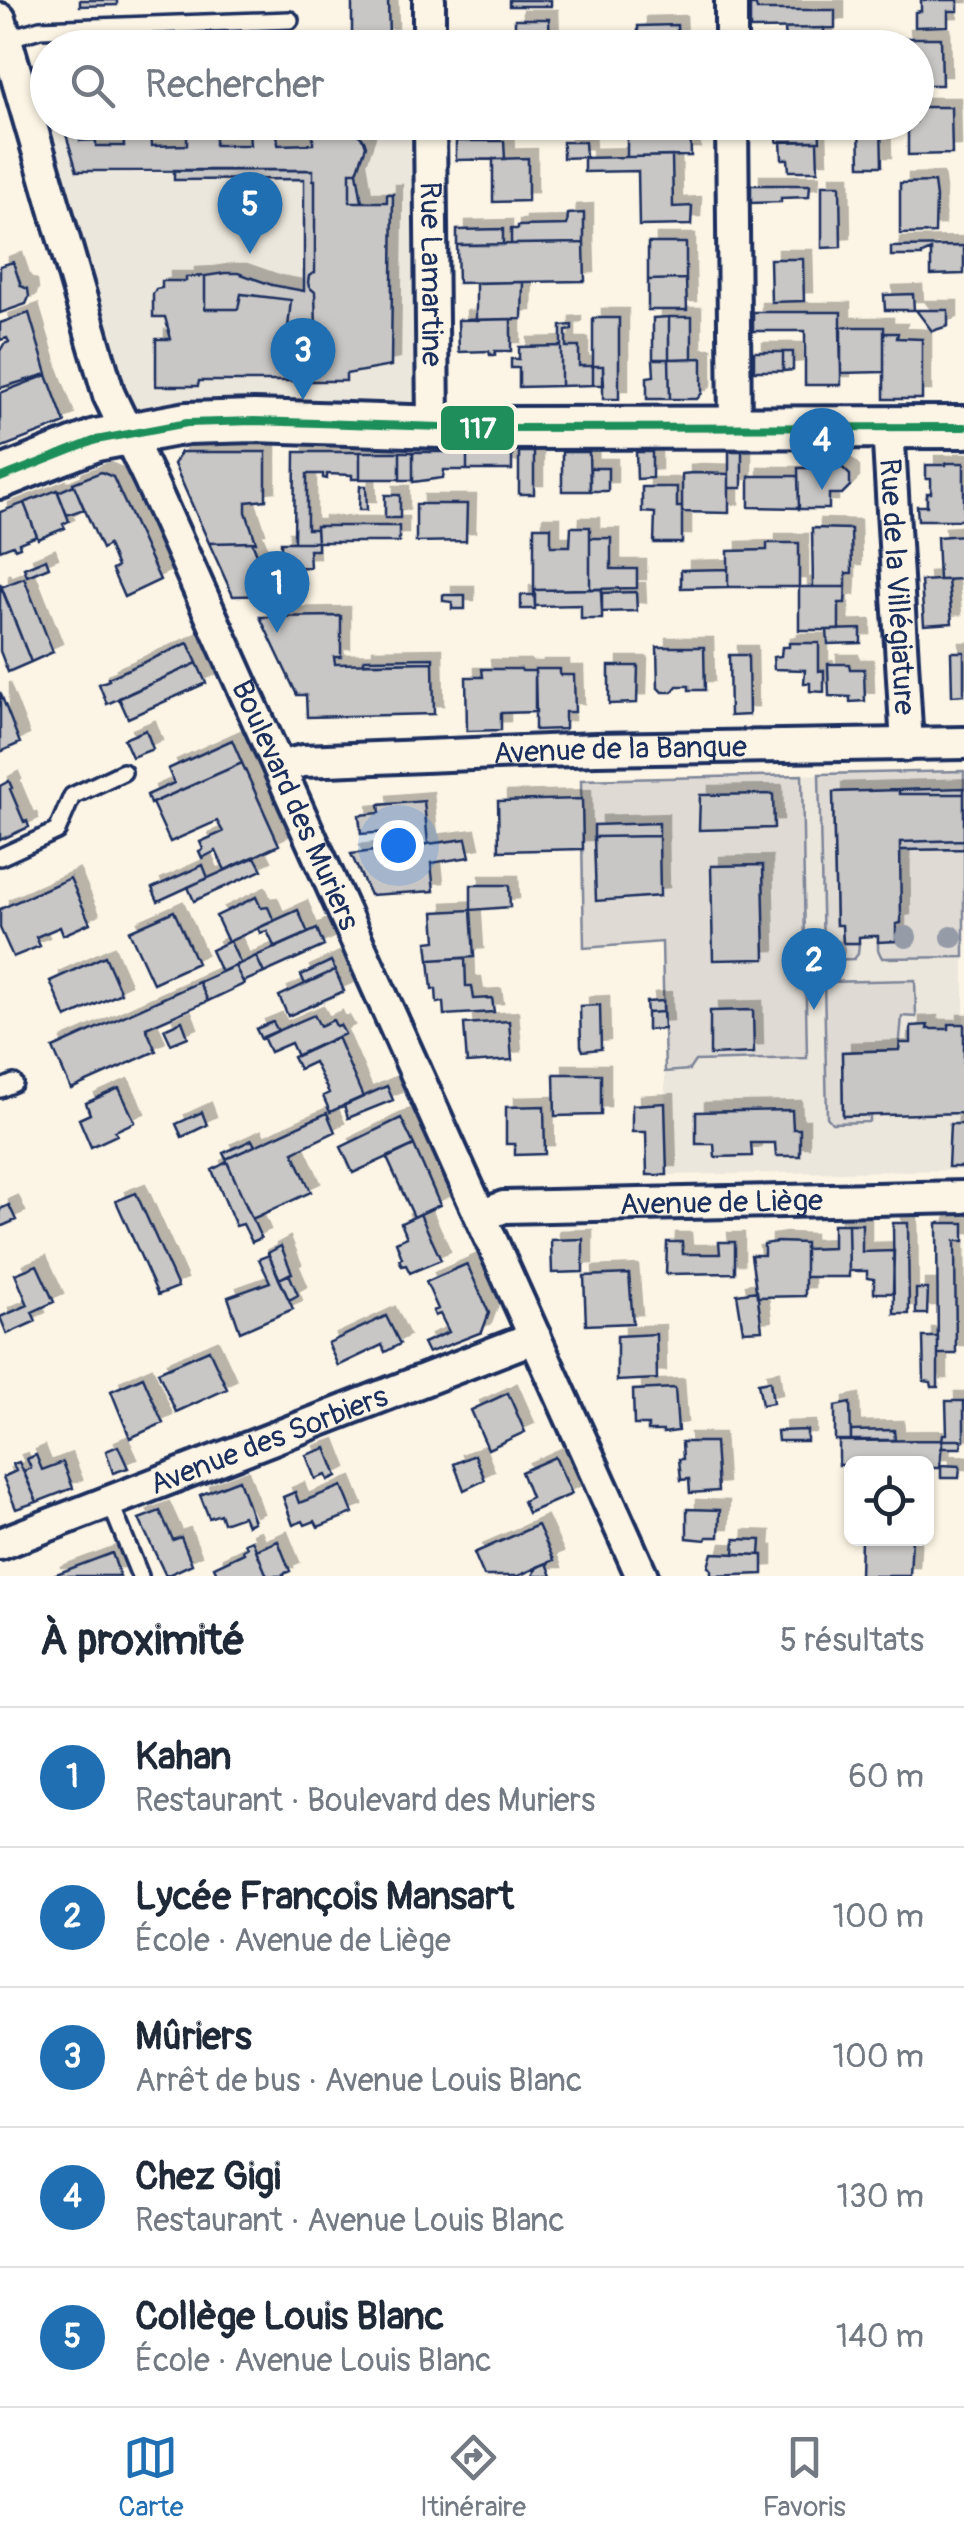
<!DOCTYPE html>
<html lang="fr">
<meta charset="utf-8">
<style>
body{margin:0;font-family:Pangolin,sans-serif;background:#f2f2f3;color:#1f2937}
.controls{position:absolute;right:30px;bottom:30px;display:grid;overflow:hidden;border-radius:15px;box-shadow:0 2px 8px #0004}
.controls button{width:90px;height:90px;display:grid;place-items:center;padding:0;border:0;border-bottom:2px solid #e0e1e3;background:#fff;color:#1f2937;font:50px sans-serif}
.you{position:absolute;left:398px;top:845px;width:35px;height:35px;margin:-25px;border:8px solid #fff;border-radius:50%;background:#1a73e8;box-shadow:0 0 0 15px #1a73e833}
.badge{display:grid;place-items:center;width:65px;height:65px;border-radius:50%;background:#1f6fb2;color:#fff;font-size:32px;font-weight:700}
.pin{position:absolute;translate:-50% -82px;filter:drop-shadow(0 2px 5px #0008)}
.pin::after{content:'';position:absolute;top:52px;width:35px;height:30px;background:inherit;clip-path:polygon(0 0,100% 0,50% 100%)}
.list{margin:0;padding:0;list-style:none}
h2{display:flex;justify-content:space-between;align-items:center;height:130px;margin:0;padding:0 40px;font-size:42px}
h2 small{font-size:32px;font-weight:400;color:#747a83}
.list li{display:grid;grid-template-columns:65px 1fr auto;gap:30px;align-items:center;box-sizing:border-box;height:140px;padding:0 40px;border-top:2px solid #e0e1e3}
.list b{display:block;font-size:38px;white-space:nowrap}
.list p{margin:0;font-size:32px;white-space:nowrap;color:#747a83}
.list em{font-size:32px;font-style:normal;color:#747a83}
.icon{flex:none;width:55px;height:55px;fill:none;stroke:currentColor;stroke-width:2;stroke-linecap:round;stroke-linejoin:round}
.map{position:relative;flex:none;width:964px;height:1576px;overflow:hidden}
.search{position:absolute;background:#fff;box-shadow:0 2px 8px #0004;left:30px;right:30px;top:30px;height:110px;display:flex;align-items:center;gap:25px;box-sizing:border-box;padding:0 35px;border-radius:55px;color:#747a83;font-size:38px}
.sheet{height:830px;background:#fff}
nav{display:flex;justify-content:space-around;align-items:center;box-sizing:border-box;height:140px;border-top:2px solid #e0e1e3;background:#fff;font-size:28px;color:#747a83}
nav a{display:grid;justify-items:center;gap:5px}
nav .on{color:#1f6fb2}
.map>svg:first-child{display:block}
.built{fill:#ece7dc}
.green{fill:#dfdbd4;stroke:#7d8599;stroke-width:2.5}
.building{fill:#c8c7c6;stroke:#1b2f5e;stroke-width:2.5;filter:url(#shadow)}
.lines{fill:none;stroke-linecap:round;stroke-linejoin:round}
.lane-casing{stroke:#1b2f5e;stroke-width:22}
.street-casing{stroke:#1b2f5e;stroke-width:38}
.secondary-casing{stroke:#1b2f5e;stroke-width:48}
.lane{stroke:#fcf5e5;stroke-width:15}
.street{stroke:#fcf5e5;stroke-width:30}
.secondary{stroke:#fcf5e5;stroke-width:40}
.bus-1-casing{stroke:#fcf5e5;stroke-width:15}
.bus-1{stroke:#1f8e5a;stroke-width:8}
.tree{fill:#969ba8}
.labels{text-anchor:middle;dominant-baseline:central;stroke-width:8;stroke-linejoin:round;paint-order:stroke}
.street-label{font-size:30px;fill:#1b2f5e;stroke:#fcf5e5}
.line-badge{stroke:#fcf5e5;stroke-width:4}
.badge-label{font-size:28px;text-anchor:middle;font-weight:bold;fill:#fff}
</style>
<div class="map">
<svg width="964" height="1576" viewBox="0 0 964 1576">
<defs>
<filter id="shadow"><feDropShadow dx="9" dy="-9" stdDeviation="0" flood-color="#0004"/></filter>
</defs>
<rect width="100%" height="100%" fill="#fcf5e5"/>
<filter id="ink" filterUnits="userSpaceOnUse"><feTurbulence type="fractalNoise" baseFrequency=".01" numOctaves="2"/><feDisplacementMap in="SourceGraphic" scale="20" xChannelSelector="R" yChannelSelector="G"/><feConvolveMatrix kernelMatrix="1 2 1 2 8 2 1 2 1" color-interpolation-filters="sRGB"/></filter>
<g filter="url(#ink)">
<path class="built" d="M29,116H47L48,122L430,123L433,425L128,432Z
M964,771V1170L667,1175L662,942L584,948L581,780Z"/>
<path class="green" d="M964,771V789L833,792L836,924L842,925L843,943H859L858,954L854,959C843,959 831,962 823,952L819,774Z
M802,775L807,1058L695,1061L689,1070L665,1072L662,942L584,948L581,780Z
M964,849V957L882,958L878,950V941H896L900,850Z
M915,980L916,1017L902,1016L899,1050L842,1052L843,1116L870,1115V1120L868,1122L832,1123L827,1117L824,982Z"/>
<path class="building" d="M80,0H117V5L80,6Z
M352,0H388L389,37L352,38Z
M509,0H551V6H509Z
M921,0H958V11H948V26L915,27V12L921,11Z
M750,5H756L757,10H835V28L750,29Z
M515,19H549L550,48H515Z
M677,25L678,48H638V26Z
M824,28V48H786L785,29Z
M902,38H941L942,85H916V48H903Z
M916,107H951L952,154L908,155V122H916Z
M313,122H350V133L358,134L364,140L366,146L357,172H350V202H387V194H393L391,366L346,374V381H199L198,386H156V339H171L165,317H153V294L156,289L162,288V281H186V277L205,276V309H238L241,294L291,300L288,328L316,331L315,292L309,287L308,282L309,276L315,272V180H313V170L77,171L65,131H79L80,141L96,140V146H124L123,131H151L152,146L187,145V130H215V145H250L249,130H277L278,145L313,144Z
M637,122H690L691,156L627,157V134H638Z
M777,122H819L820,141L777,142Z
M859,122H881L882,166H860Z
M456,141H504L505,159L456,160Z
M781,141H817L818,171H789L788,159H782Z
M563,142H585L586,157L563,158Z
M672,156L673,207L692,206L691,225L639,226L638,171L584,172V158Z
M528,158V201L493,202V159Z
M174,170H313V180H315V272L309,276L308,282L309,287L315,292L316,331L288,328L291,300L241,294L238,309H205V276L225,273H238L272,285L304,291V179L174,180Z
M350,172H357L362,202H350Z
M934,182L936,197L935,233L900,234V183Z
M751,185H810L809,197L781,198V202L751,203Z
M822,185H840L841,247L822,248Z
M584,213V243L511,244V229H518V226L567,225L568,214Z
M503,229V245H457V230Z
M584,243L585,281L458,283L457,245Z
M648,243H686V279L648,280Z
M964,246V274L931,275V250L922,254V256H891V247Z
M770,259H803L804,301L771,302Z
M13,262L21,286L28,289L29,297L26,304L0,313V266Z
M686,279L687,310H648V280Z
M523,282L522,319L476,320V283Z
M913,294L914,310H885L884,295Z
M916,310H948V326L932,331Z
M753,312H841V385H805V331H753Z
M29,313L47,374L0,388V351L4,344L9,342L7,338L0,340V323Z
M669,317H692V359H669Z
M669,317V359H653V318Z
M593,318H619V399H603V366H593Z
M511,319V351H495V355H490L489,351L459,352L458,320Z
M572,325V330L566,331V347H579V366H593V385L561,386V326Z
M840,327H884V372L841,373Z
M884,333H898L897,338L922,339V399H884Z
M561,346V386L519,387V368H511V359H519V347Z
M754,352H783V371H754Z
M783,352H793V370L783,371Z
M702,358V393L697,399H670L669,359Z
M653,359H669L670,399H647V377L654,376Z
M593,366H603L604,385H593Z
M47,375L65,423L0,448V393Z
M729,451H742V488H729Z
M181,452H266V500L246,502V512L256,542L209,543L174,464Z
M295,452H360V479H352V475L327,474V479L323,478V474H307V529H316L317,542H294Z
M360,452H400V479H360Z
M400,452H413V480H400Z
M413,452H467V470H444L443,478L413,482Z
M467,452H512V470H467Z
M519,452H534V494H519Z
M562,452H589L590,491H562Z
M636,452H652V478L637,479Z
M946,463H964V520H918L917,506H927V493H931V479H926V465H946Z
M590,468H608V491H590Z
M798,468H821L820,474H827L826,468H843L850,475V486L842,494H829V509H799Z
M101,472L113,477L160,580L124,597L112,570L117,567L108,545L102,549L73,483Z
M693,473L729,474V513L682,512V474Z
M749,476H798L799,508L749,507Z
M74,485L84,509L67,515L58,492Z
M360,486H366L367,510H359Z
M642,487H677V507H682V543H654L655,513L642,512Z
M57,490L69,521L63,524L65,528L38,539L24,503Z
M385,495H400V518H385Z
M24,503L37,536L19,543L20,547L15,549L13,545L0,550V512Z
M416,504H467L466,541L416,542Z
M316,526H399V542H317Z
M534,527H551V546H570L571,527H590V589L534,590Z
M812,528L851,529L852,573H846V587H813Z
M964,535V579L939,580L937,537Z
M590,538H611V569H637V588L590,589Z
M252,542L271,588H284L283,595L233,596L209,543Z
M281,542H318V550H309L310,567L281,568Z
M767,543H799V587H728V551L767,550Z
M46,559L49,567L27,576L24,568Z
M728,569V587L681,588V570Z
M24,578L53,652L31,662L1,587Z
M939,580H948L952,623L924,625L921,581Z
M0,583L31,662L8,672L0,651Z
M799,587H846L845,603H839V630H799Z
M602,589V619H581V605L535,606L534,590Z
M636,592L637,611L602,612L601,593Z
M443,595H465V609H452V602L443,601Z
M521,595H535V609H521Z
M341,616V657H334L335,664L433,662L434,714L307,717L306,695H297L260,617Z
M861,629V643L828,644L827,630Z
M188,643L197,663L107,704L99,684L109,680L108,678Z
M789,643H819V671L824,670V692L810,691V683H804L805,670L774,669L773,657L781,656L782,647H789Z
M657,647H704L705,690H689V686H677L672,692H662L658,688Z
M951,652H964V695L952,696Z
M729,655H748L749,715L730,716Z
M433,658V662L364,663V659Z
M197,663L206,683L128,718L119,698Z
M828,664H849L850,669H864L865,701L850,702V697L829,696Z
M609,666H638L637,703L609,704Z
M482,669H521L522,671H535L536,712L501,713V730L467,731L466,677H483Z
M535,669H560V675H574L575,712H565V729L535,730Z
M0,692L20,743L0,752Z
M146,730L153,749L132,757L124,739Z
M232,740L242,763L150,804L147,795L174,783L168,769Z
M242,763L279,845L225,870L216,851L202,858L199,851L203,849L200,842L223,832L217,821L170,842L152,803Z
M9,781L12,788L10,789L24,822L27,821L29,827L0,840V786Z
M964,788V794H899V790Z
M899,790V794H964V840L900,842L901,923L896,924V941L878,942V936H873L859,937V943H843L842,925H836L833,792Z
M773,794L774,828L699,830L700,795Z
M582,799L583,849L499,851L498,801Z
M424,801L428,844L389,849L388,832L361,834L359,815L380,813L379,805Z
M659,823V836L594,837V825Z
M659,836L660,896L596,901L594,837Z
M466,839L470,857L431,863L434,891L370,895L351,854Z
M964,840V849L900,850V842Z
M255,857L262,870L194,901L188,887Z
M203,865L208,878L158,901L152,888Z
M763,865L765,959L713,960L711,866Z
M70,878L90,923L63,935L60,927L36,937L40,946L13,957L0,928V909Z
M471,885H509L510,907L471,910Z
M256,897L261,908L268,907L274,921L228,942L216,916Z
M298,910L308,933L275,948L267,931L260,933L258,928Z
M471,910L474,957L429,960L427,942L436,941L434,912Z
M174,911L197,963L153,983L129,931Z
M317,929L324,946L264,973L256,956Z
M230,941L240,963L221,972L211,950Z
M105,956L121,993L66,1018L50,981Z
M256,956L264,973L243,982L235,966Z
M465,958L466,986H472L474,999L492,998L494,1012L444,1015L443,1002L437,1003L436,989H432L429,960Z
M331,961L335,970L305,984L301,975Z
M235,966L244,984L208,1001L199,982Z
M335,970L344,991L288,1016L279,996Z
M199,982L208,1001L146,1028L156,1051L71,1089L53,1048Z
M663,1001V1012L647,1013L646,1002Z
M600,1005L601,1049L583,1051L581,1046L580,1006Z
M753,1010L754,1053L710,1055V1011Z
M663,1012L664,1029L647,1030V1013Z
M314,1015L320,1026L333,1020L336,1026L340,1025L345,1034L297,1056L291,1043L270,1052L263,1037Z
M182,1021L188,1037L171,1044L164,1029Z
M509,1021L512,1060L467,1063L464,1024Z
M273,1022L278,1031L261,1039L256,1029Z
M949,1024H964V1113L843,1116L842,1052L899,1050L900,1043H911V1026L928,1025L927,1029H949Z
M337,1037L363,1097L330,1112L323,1096L329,1093L314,1062L299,1069L293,1057Z
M554,1074H601V1115L555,1116Z
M387,1086L393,1100L348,1118L344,1105Z
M119,1088L135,1122L115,1131L117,1135L91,1147L79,1119L90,1114L86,1103Z
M665,1103L667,1175H647L646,1132H632V1105Z
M544,1106L545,1154L515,1155V1144H506V1107Z
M792,1110L793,1129H800V1156H776L775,1143H751L752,1156L715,1157L714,1144H696V1112Z
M202,1112L207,1125L182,1137L176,1124Z
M327,1113L335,1132L293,1152L311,1192L252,1219L226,1159Z
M401,1118L414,1145L353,1173L341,1147Z
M950,1124H964V1167H948Z
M252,1140L255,1146L226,1159L223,1153Z
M414,1145L440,1205L414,1217L387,1158Z
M227,1162L261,1238L252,1242L243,1224L236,1226L212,1170Z
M136,1193L178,1287L158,1295L116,1201Z
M9,1205L16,1220L0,1227V1209Z
M420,1214L441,1260L410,1273L406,1265L402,1266L399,1259L402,1258L396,1242L407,1237L401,1223Z
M893,1223H908L909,1314H894Z
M937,1223H964V1241H955L956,1354H938Z
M833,1224H848L849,1277H805V1249L833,1248Z
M848,1224H862V1252L894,1251L893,1293H874V1279L867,1278V1271H849Z
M583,1239V1272L552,1273L551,1240Z
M667,1242H682L683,1254H720L719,1242H735V1273L666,1274Z
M777,1242L805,1243V1296L757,1297L751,1255H764V1244Z
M281,1246L292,1273L279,1279L268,1253Z
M269,1255L293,1309L240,1332L228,1297L270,1282L259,1259Z
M467,1264L489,1313L482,1332L428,1353L423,1343L449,1332L440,1314L435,1316L433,1311L438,1309L426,1282Z
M37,1265L54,1302L32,1312L36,1321L7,1334L0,1317L28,1305L15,1274Z
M289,1274L298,1295L289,1300L279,1279Z
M629,1274L633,1323L586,1325L584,1276Z
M916,1289H928L927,1314H916Z
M757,1291L762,1330L743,1331L737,1294Z
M386,1316L400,1344L385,1352L382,1345L338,1366L328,1343Z
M656,1334L657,1379L617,1381V1336Z
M923,1337H938V1387H932L931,1382L924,1381Z
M209,1350L227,1389L176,1412L158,1372Z
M143,1377L163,1423L130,1438L111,1391Z
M770,1381L773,1403L762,1405L758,1383Z
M675,1388L678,1431L663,1433V1431H648V1425H634L633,1390Z
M508,1393L525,1432L488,1449L471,1410Z
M946,1401H964V1440H942L943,1434H947Z
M850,1403L851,1440H835V1406Z
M807,1430V1441H778L777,1431Z
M894,1430L895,1440H851V1431Z
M942,1440L940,1468H926V1464L839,1465V1441Z
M942,1440H962L961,1448H942Z
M682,1442H715L718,1491L690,1493L689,1479L681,1480L679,1459H683Z
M118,1446L128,1468L113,1473L106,1451Z
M326,1448L337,1476L328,1480L326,1475L315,1479L306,1455Z
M36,1455L42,1470L63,1462L73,1488L37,1502L24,1472L31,1468L27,1459Z
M475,1455L485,1480L464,1490L454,1464Z
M555,1457L572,1494L528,1513L523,1501L531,1497L521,1472Z
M19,1462L37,1502L16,1509L3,1477L16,1471L13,1464Z
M941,1465L960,1466L959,1478H941Z
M239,1480L254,1522L247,1525L243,1516L223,1523L220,1514L209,1518L200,1495Z
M342,1486L353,1513L318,1527L315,1521L305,1525L303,1521L293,1525L283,1497L295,1492L299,1503Z
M687,1509L720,1510L719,1537H707L706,1540L687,1538Z
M160,1511L173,1540L181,1537L192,1564L166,1576L139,1519Z
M538,1525L554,1560L518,1576H484L474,1553Z
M861,1538H912L910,1576H860Z
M735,1539L761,1540L760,1555L734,1554Z
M252,1540L267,1576H218L214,1567L244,1553L243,1550L247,1548L245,1543Z
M278,1541L290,1571L283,1574L284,1576H267L256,1550Z
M112,1553L120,1576H51Z
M712,1553L763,1555V1574L711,1576V1569L708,1567Z
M547,1563L552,1576H533L537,1567Z"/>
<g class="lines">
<g class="lane-casing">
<path id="lane" d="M6,39L40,29L290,20
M0,857L57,831L72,796L123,772
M0,1089L14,1083
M110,1502L140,1576"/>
</g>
<g class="street-casing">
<g id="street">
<path d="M429,0V48"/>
<path d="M731,0V48"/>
<path id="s1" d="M0,19L109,395L150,480L642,1576"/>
<path id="s2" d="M430,122L433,425"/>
<path d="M732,122L735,428"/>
<path id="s3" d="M888,427L907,745"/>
<path id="s4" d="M279,767L303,761L596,749L964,743"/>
<path id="s5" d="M481,1216L504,1207L964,1197"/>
<path id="s6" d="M0,1544L535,1337"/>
</g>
</g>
<g class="secondary-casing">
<path id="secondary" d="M0,478L96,440L187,423L254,421L473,428L964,427"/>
</g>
<use href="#lane" class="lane"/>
<use href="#street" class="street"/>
<use href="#secondary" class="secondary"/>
<g class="bus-1-casing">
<path id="bus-1" d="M0,478L96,440L187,423L254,421L473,428L964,427"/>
</g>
<use href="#bus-1" class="bus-1"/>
</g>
<g class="tree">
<circle cx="906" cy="937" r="11"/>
<circle cx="952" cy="937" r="11"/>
<circle cx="834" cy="950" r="11"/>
</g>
</g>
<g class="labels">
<g class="street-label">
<text stroke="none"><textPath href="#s2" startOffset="152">Rue Lamartine</textPath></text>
<text stroke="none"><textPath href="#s3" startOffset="160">Rue de la Villégiature</textPath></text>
<text stroke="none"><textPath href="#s4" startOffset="342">Avenue de la Banque</textPath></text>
<text stroke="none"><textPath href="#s1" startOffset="842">Boulevard des Muriers</textPath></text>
<text stroke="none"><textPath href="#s5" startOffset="242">Avenue de Liège</textPath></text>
<text stroke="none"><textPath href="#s6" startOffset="288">Avenue des Sorbiers</textPath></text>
</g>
</g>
<rect class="line-badge" x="439" y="404" width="77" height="48" rx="10" fill="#1f8e5a"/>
<g class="badge-label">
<text x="478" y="438">117</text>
</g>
</svg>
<div class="controls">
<button><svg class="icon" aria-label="locate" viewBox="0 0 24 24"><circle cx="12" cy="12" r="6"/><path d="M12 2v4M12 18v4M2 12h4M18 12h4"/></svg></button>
</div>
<div class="you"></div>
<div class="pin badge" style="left:277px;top:633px">1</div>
<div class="pin badge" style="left:814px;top:1010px">2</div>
<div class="pin badge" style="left:303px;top:400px">3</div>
<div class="pin badge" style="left:822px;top:490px">4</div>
<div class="pin badge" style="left:250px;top:254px">5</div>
<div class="search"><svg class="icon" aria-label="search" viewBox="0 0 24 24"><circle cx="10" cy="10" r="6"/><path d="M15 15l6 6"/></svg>Rechercher</div>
</div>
<section class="sheet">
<h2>À proximité<small>5 résultats</small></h2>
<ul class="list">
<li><span class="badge">1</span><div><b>Kahan</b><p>Restaurant · Boulevard des Muriers</p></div><em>60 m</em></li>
<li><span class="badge">2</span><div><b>Lycée François Mansart</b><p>École · Avenue de Liège</p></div><em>100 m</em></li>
<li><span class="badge">3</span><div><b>Mûriers</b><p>Arrêt de bus · Avenue Louis Blanc</p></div><em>100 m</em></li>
<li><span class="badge">4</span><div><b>Chez Gigi</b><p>Restaurant · Avenue Louis Blanc</p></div><em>130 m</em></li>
<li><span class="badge">5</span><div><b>Collège Louis Blanc</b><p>École · Avenue Louis Blanc</p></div><em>140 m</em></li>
</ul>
</section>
<nav>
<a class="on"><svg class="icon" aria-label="map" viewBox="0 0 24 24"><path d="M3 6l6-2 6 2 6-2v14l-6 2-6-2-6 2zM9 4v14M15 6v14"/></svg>Carte</a>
<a><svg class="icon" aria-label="directions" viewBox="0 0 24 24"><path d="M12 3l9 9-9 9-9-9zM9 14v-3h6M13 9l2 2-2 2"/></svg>Itinéraire</a>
<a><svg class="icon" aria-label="saved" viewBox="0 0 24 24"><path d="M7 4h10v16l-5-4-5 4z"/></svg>Favoris</a>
</nav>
